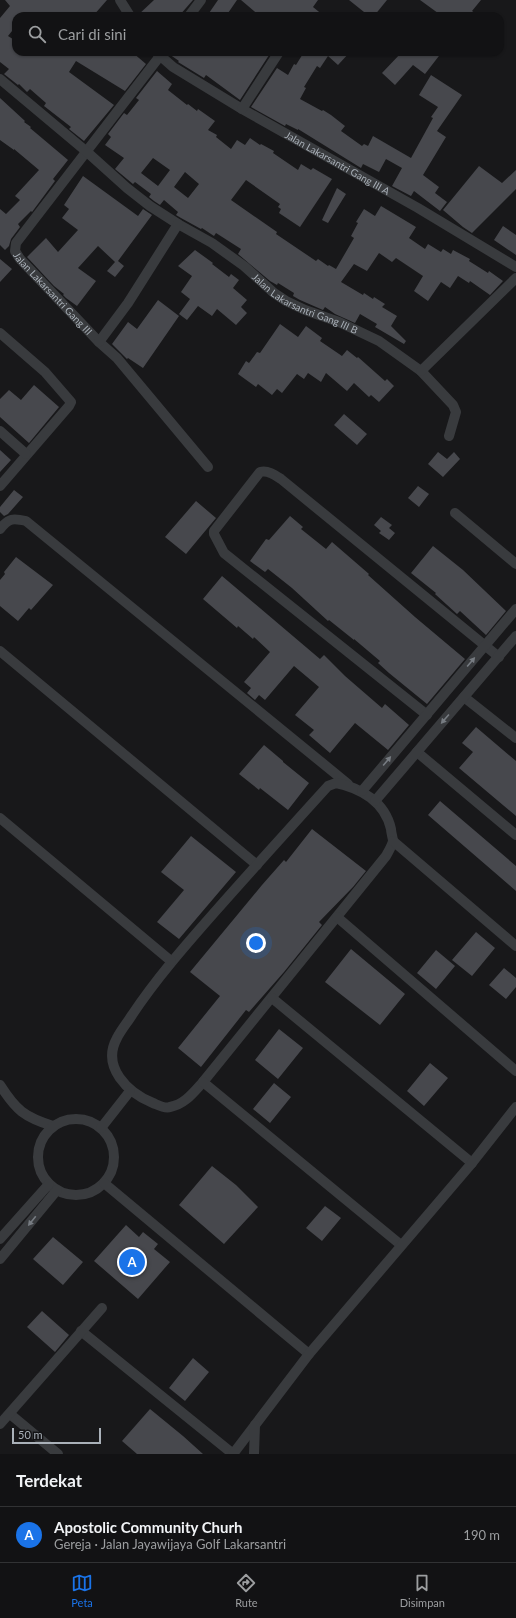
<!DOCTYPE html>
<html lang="id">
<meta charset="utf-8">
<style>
body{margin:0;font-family:Lato,sans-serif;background:#1b1b1d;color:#f1f3f6}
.scale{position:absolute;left:12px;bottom:10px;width:89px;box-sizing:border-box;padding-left:4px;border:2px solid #aab1b9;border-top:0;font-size:11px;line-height:14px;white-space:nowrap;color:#aab1b9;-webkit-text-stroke:3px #131315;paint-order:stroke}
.you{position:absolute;left:256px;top:943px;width:14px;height:14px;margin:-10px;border:3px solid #fff;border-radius:50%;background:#1a73e8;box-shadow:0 0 0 6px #1a73e833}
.badge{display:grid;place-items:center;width:26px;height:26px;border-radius:50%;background:#1a73e8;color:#fff;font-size:13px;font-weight:700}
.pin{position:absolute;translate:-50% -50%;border:2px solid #fff;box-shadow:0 1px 4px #0006}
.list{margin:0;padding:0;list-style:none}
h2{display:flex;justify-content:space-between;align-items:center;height:52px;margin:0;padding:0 16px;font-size:17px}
h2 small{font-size:13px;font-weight:400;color:#9c9ea0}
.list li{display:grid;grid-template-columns:26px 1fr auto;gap:12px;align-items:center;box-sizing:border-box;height:56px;padding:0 16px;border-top:1px solid #313234}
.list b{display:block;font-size:15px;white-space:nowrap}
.list p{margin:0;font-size:13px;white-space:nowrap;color:#9c9ea0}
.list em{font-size:13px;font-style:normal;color:#9c9ea0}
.icon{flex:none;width:22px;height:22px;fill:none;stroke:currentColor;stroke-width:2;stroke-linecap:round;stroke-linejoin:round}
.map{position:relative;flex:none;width:516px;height:1454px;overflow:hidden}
.search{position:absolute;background:#121214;box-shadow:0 1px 3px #0004;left:12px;right:12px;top:12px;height:44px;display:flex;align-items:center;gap:10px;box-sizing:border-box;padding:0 14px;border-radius:12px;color:#9c9ea0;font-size:15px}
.sheet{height:108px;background:#121214}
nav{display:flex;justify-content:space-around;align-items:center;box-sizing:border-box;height:56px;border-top:1px solid #313234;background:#121214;font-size:11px;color:#9c9ea0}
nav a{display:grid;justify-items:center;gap:2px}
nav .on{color:#1a73e8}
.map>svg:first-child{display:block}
.building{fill:#47484d;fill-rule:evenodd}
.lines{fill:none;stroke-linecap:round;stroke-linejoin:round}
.minor{stroke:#393b3e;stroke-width:10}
.oneway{fill:#777c82}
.labels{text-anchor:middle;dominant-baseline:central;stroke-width:4;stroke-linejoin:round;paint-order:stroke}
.street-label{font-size:10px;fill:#aab1b9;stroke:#131315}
</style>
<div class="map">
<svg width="516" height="1454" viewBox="0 0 516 1454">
<rect width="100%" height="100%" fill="#18181a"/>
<path class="building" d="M5,0H107L93,16H16V26L8,36L16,41V52H132L146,64L125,91L76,61L69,72L114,105L84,141L69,129L71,127L44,106L46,103L30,89L27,92L19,84L18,85L4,74L9,69L0,62V18L10,6Z
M154,0H193L179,16H137Z
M218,0H237L226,16H207Z
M241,0H318L313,7L324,16H260Z
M349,0H387L374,16H369Z
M420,0H481L472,11L479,16H442Z
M169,52H271L240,100L206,75L204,78L178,62L179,61L169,54Z
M304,52H350L338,65L328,56L320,68L317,66L304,87L306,88L300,99L322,111L323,110L331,115L345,126L341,131L362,146L364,144L368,146L373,136L411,158L433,118L431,117L438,107L419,95L431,75L462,95L437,131L446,137L423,175L439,187L435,193L447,202L440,211L414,191L411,196L392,186L402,168L386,159L379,172L363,164L361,168L298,129V130L286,124L285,126L251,107L277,68L288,75L294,64L296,65Z
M402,52H442L425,74L413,65L395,85L382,73Z
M157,71L172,84L168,90L187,105L188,104L197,111L198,109L215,121L208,130L217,135L216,137L231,149L237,140L245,145L250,138L260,145L261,144L274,151L273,153L298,170L301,164L311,170L313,168L332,179L300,227L279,213L281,209L278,207L280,204L246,180L231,200L277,232L276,234L316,261L318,259L328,266L329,265L336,269L354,238L351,236L358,223L356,222L364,209L375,216L381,206L416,227L409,238L425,249L428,244L441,252L443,249L451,254L453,250L470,259L469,261L488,273L489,271L503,281L490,295L470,281L469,283L458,276L450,288L441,282L428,301L414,291L423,276L396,258L392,262L379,253L367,271L354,264L341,282L363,295L364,293L373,299L374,297L385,304L382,307L397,316L391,326L406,341L404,344L375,327L377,324L360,314L355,323L335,314L325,307L323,310L300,300L293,296L294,293L278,283L277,285L270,281L238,254L241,249L216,233L214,236L202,228L201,229L181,218L176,215L178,212L164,200L160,205L154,201L149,197L151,194L135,182L133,184L115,169L124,158L105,145L111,137L108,134L124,113L127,115L139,100L136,98ZM153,158L170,170L158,186L141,173ZM185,172L199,184L188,198L174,187Z
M0,98L25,121L24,122L31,127L30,128L68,160L53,179L55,181L32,212L31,211L18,224L20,227L11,239L9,246L5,250L0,245V209L6,214L20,200L15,196L39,170L14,149V150L0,140Z
M479,166L502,183L516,170V189L472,233L463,227L443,210Z
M83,176L138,216L143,209L152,215L118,261L124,266L115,277L107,271L115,262L98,246L78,268L96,281L77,306L66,298L63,295L64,294L54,286L27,257L46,238L58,252L78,230L62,218L69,209L64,205Z
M337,188L346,194L328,223L322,220Z
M503,226L516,235V255L494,240Z
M195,250L213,263L212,264L229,277L231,274L239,280L233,288L247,300L241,307L247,313L236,325L217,309L212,316L198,306L187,320L179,314L190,299L181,292L192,276L178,266Z
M0,259L12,269L0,282Z
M158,300L179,316L143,368L128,358L127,359L112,344L128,322L137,329Z
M280,324L298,337L306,326L322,338L320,341L342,356L347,350L357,358L358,357L385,381L387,379L394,386L379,402L371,395L369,397L354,383L347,391L326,373L321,382L308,373L304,379L297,374L282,393L277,389L272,395L258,384L256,387L238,374L246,361L249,363L257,352L260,353Z
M34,385L59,407L29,443L0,417V399L9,390L21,400Z
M344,414L367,434L357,445L334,425Z
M0,450L11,460L0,472Z
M438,452L447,459L454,452L460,459L443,477L428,464Z
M418,486L429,494L419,507L408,498Z
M14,490L23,497L8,514L4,516L0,512V507Z
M196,501L216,518L186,554L165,537Z
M290,516L303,527L301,529L326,549L332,542L369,574L368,575L415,617L465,659L427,704L389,673L378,663L380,661L354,639V640L329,620L328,621L292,588L268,569L265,572L250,561L266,539L269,540Z
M381,517L392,525L389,528L395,533L389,540L379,533L381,531L374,525Z
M433,546L463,570L506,611L486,635L460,611L457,614L435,594L436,593L411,573Z
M16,557L53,585L31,610L29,608L18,621L0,606V580L5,574L4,572Z
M222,576L320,659L324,655L345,676L382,708L385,704L409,725L388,750L355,723L330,753L309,735L314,730L295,715L319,687L294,666L265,700L259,695L255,700L247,693L251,688L244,682L270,652L254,637L253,639L238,626L237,628L203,599Z
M476,727L516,761V816L459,768L473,752L462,743Z
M264,745L283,761V762L309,783L288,810L260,788L259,790L239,774Z
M440,801L516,866V891L428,815Z
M312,829L366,871L353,887L319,922L322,925L284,972L249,1012L246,1010L201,1067L178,1048L220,996L190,972L262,885L284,860L286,862Z
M191,836L236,872L179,939L157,922L184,890L161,872Z
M476,932L495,948L472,976L452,960Z
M351,949L405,994L380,1025L325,982Z
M436,950L455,966L436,989L417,973Z
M504,968L516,978V987L506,999L489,985Z
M279,1029L303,1048L278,1079L255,1060Z
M430,1063L448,1078L424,1106L407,1091Z
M274,1083L291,1097L270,1123L253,1109Z
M212,1166L236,1185L258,1207L224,1244L179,1205Z
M325,1206L341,1218L322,1241L306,1228Z
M126,1225L139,1237L143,1232L158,1244L154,1249L170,1262L138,1299L94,1261Z
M53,1237L83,1262L63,1285L33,1259Z
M42,1311L69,1335L55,1352L27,1327Z
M193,1358L209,1372L185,1401L169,1388Z
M150,1409L183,1436L203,1454H137L122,1441Z"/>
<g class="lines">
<g class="minor">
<path d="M120,0L130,16"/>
<path d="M189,16L201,0"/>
<path id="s1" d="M156,52L173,67L242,109L418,208L516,267"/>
<path id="s2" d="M163,52L16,243L15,251L20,259L99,342L117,358L208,467"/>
<path id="s3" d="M0,79L87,152L127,188L150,206L178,224L212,243L244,266L274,293L286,301L305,310L339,322L379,341L421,371L453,405L456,412L449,436"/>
<path d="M242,109L279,52"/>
<path d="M0,333L45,372L71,402L69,406L0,486"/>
<path d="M99,342L128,303L178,224"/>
<path d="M421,371L516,278"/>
<path d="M0,431L26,454"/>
<path d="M455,513L516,564"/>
<path d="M0,529C9,518 13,518 26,521L348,784"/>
<path d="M0,651L257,865"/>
<path d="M464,697L516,738"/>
<path d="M427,715L224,553L214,534V531L260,472C268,470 275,475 281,479L499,657"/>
<path d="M417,752L516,835"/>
<path d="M336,783C361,788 385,802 391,829C391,833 393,838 393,841C392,846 388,852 386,856L203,1082C193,1093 185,1104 170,1107C165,1109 158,1105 153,1103C128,1093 101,1067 117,1038C121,1030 127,1023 132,1015C156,979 184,947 213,914C251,871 289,829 328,786Z"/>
<path d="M362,791L516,609"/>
<path d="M375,801L516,636"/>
<path d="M0,818L171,961"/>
<path d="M393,841L516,946"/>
<path d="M337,917L516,1071"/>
<path d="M272,998L472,1163"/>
<path d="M203,1082L401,1245"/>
<path d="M0,1085C16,1110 24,1117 53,1126"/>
<circle cx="76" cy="1157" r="38"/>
<path d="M101,1128L130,1091"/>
<path d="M104,1183L309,1354"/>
<path d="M0,1239L49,1184"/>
<path d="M0,1259L57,1190"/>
<path d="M81,1331L233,1454"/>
<path d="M10,1414L58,1454"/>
<path d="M0,1424L102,1308"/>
<path d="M233,1454L309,1354L472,1163L516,1107"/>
<path d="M254,1454L255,1425"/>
</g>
</g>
<defs><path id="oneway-solid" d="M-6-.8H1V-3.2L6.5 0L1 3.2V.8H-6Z"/></defs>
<g class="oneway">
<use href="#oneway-solid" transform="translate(471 662) rotate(-50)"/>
<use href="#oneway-solid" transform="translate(445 719) rotate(131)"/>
<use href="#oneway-solid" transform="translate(387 761) rotate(-50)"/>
<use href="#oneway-solid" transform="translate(32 1221) rotate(129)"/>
</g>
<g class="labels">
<g class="street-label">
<text stroke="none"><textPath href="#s1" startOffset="213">Jalan Lakarsantri Gang III A</textPath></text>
<text stroke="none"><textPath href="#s2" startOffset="306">Jalan Lakarsantri Gang III</textPath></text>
<text stroke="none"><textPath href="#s3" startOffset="381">Jalan Lakarsantri Gang III B</textPath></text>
</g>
</g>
</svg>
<div class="scale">50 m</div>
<div class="you"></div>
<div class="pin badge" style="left:132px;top:1262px">A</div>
<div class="search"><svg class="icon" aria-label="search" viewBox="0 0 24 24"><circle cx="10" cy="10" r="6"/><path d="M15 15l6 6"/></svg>Cari di sini</div>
</div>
<section class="sheet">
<h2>Terdekat<small></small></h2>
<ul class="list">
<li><span class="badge">A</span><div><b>Apostolic Community Churh</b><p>Gereja · Jalan Jayawijaya Golf Lakarsantri</p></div><em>190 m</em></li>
</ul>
</section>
<nav>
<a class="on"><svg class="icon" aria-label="map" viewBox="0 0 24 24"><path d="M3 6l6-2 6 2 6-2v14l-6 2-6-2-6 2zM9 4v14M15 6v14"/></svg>Peta</a>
<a><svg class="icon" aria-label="directions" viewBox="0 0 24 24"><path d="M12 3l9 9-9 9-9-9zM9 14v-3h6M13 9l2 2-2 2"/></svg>Rute</a>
<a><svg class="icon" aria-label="saved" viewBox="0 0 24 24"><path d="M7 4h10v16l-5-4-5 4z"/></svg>Disimpan</a>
</nav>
